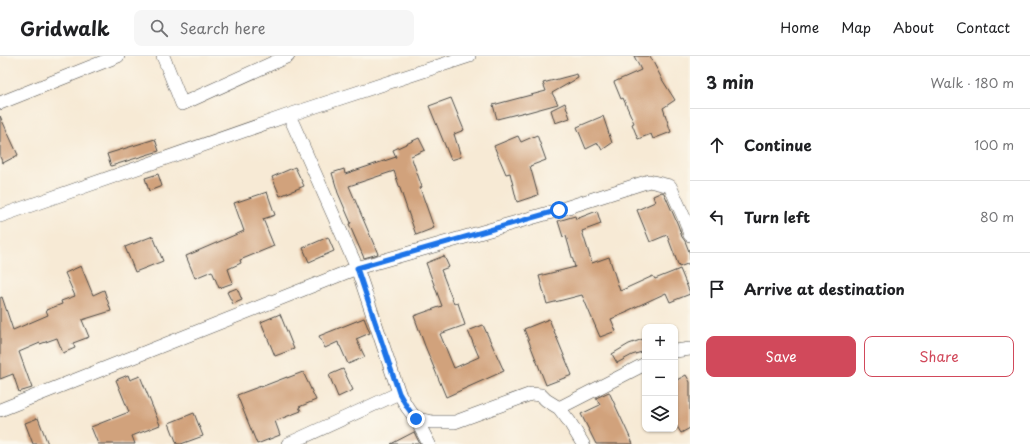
<!DOCTYPE html>
<meta charset="utf-8">
<style>
body{margin:0;font-family:"Playpen Sans",sans-serif;background:#f6f6f6;color:#202124}
.controls{position:absolute;right:12px;bottom:12px;display:grid;overflow:hidden;border-radius:8px;box-shadow:0 1px 3px #0004}
.controls button{width:36px;height:36px;display:grid;place-items:center;padding:0;border:0;border-bottom:1px solid #e0e0e0;background:#fff;color:#202124;font:20px sans-serif}
.stop{position:absolute;width:12px;height:12px;margin:-9px;border:3px solid #1a73e8;border-radius:50%;background:#fff}
.stop.end{background:#1a73e8;border-color:#fff;box-shadow:0 1px 4px #0008}
.list{margin:0;padding:0;list-style:none}
h2{display:flex;justify-content:space-between;align-items:center;height:52px;margin:0;padding:0 16px;font-size:17px}
h2 small{font-size:13px;font-weight:400;color:#757577}
.list li{display:grid;grid-template-columns:26px 1fr auto;gap:12px;align-items:center;box-sizing:border-box;height:72px;padding:0 16px;border-top:1px solid #e0e0e0}
.list b{display:block;font-size:15px;white-space:nowrap}
.list em{font-size:13px;font-style:normal;color:#757577}
.actions{display:flex;gap:8px;padding:12px 16px}
.actions a{flex:1;padding:9px 0;border:1px solid #d1495b;border-radius:8px;text-align:center;font-size:14px;color:#d1495b}
.actions .main{background:#d1495b;color:#fff}
.icon{flex:none;width:22px;height:22px;fill:none;stroke:currentColor;stroke-width:2;stroke-linecap:round;stroke-linejoin:round}
.map{position:relative;flex:none;width:690px;height:388px;overflow:hidden}
header{display:flex;align-items:center;gap:24px;box-sizing:border-box;height:56px;padding:0 20px;background:#fff;border-bottom:1px solid #e0e0e0}
header strong{font-size:19px}
nav{display:flex;gap:22px;margin-inline-start:auto;font-size:14px}
.search{width:280px;height:36px;background:#f6f6f6;display:flex;align-items:center;gap:10px;box-sizing:border-box;padding:0 14px;border-radius:8px;color:#757577;font-size:15px}
main{display:flex}
aside{flex:1;background:#fff}
.map>svg:first-child{display:block}
.building{fill:#d1a27c}
.lines{fill:none;stroke-linecap:round;stroke-linejoin:round}
.minor-casing{stroke:#4a4844;stroke-width:14}
.minor{stroke:#fff;stroke-width:13}
.route{stroke:#1a73e8;stroke-width:5}
</style>
<header>
<strong>Gridwalk</strong>
<div class="search"><svg class="icon" aria-label="search" viewBox="0 0 24 24"><circle cx="10" cy="10" r="6"/><path d="M15 15l6 6"/></svg>Search here</div>
<nav><a>Home</a><a>Map</a><a>About</a><a>Contact</a></nav>
</header>
<main>
<div class="map">
<svg width="690" height="388" viewBox="0 0 690 388">
<rect width="100%" height="100%" fill="#fbf7ec"/>
<filter id="ink" filterUnits="userSpaceOnUse"><feTurbulence type="fractalNoise" baseFrequency=".025" numOctaves="2"/><feDisplacementMap in="SourceGraphic" scale="8" xChannelSelector="R" yChannelSelector="G"/><feConvolveMatrix kernelMatrix="1 2 1 2 8 2 1 2 1" color-interpolation-filters="sRGB"/></filter>
<filter id="wash" filterUnits="userSpaceOnUse"><feTurbulence type="fractalNoise" baseFrequency=".012" numOctaves="4" result="noise"/><feDisplacementMap in="SourceGraphic" scale="16" xChannelSelector="R" yChannelSelector="G"/><feGaussianBlur stdDeviation="0.9" result="paint"/><feColorMatrix in="noise" values="0 0 0 0 0 0 0 0 0 0 0 0 0 0 0 0 0 1.4 0 .05"/><feComposite in="paint" operator="in"/></filter>
<g filter="url(#wash)">
<rect width="100%" height="100%" fill="#f7ead5"/>
<g id="blocks">
<path class="building" d="M634,0H650L663,25L675,44L663,52L671,76L653,83L651,78L638,83L632,68L634,67L623,42L621,43L614,26L641,14Z
M577,18L578,22L552,37L558,48L525,57V56L497,63L493,49L546,35L543,27Z
M451,42L464,74L454,78L461,101L451,104L429,50Z
M565,47L570,62L555,67L551,54Z
M0,60L18,99L3,107L0,101Z
M603,60L612,87L602,94L598,87L586,93L577,71Z
M537,79L546,104L530,110L538,139L517,146L510,117L506,118L494,90L518,80L521,86Z
M419,82L425,94L411,100L422,131L420,132L434,172L416,179L394,115L349,130L378,198L364,202L349,168L351,167L338,137L332,117L344,113L345,118L396,101L393,94Z
M155,83L159,95L111,110L107,98Z
M295,111L304,130L280,140L272,121Z
M158,118L162,130L149,135L145,122Z
M267,136L275,159L263,163L274,190L240,204L241,207L228,213L233,227L219,232L212,215L195,222L186,200L244,175L234,147Z
M662,136L664,137L678,169L682,181L685,185L690,198V207L679,211L667,179L650,186L637,154L655,146L653,140Z
M597,155L601,168L582,175L592,207L609,201L620,235L653,220L655,223L680,213L690,237V238L670,246L666,237L627,255L628,256L611,263L616,275L600,281L582,239L547,248L539,220L575,211L566,180L563,181L558,165L575,160L576,163Z
M153,180L163,205L135,216L125,191Z
M328,181L334,195L309,206L303,192Z
M444,200L449,211L441,214L454,248L458,247L465,269L440,278L454,312L479,301L468,275L483,269L504,315L446,341L425,290L414,260L442,250L426,207Z
M81,210L93,239L104,234L111,255L82,264L89,281L73,287L75,292L63,297L57,282L40,288V287L19,296L32,332L19,336L13,318L0,323V242L2,241L13,274L48,259L46,254L62,248L61,245L75,240L65,217Z
M237,232L242,244L233,248L227,236Z
M280,258L294,293L275,300L261,266Z
M364,262L370,277L356,283L365,301L348,308L340,290H339L338,286L325,292L319,280Z
M549,263L572,319L546,329L524,273Z
M643,283L645,289V295L632,299L617,307L612,298L629,288Z
M343,313L353,334L338,341L329,319Z
M303,316L316,344L299,351L301,355L275,365L280,379L257,388L237,339L261,330V331L287,321V322Z
M128,319L130,324L140,320L160,369L132,380L135,388H98L91,371L129,356L116,324Z
M686,319L690,326V372L681,377L675,367V325Z
M609,336L633,388H596L581,358L600,349L596,342Z
M194,357L203,380L181,388H177L169,367Z
M38,362L48,388H33L25,367Z
M414,376L420,388H391Z"/>
</g>
</g>
<g filter="url(#ink)">
<use href="#blocks" fill-opacity="0" stroke="#4a4844" stroke-width="1"/>
<g class="lines">
<g class="minor-casing">
<path id="minor" d="M163,0L182,48L288,0
M0,47L118,0
M289,59L357,212L399,337L407,351L416,363L432,366H455L531,338L541,339L546,344L559,352
M0,160L289,59L469,0
M675,295L690,293
M0,354L357,212L559,154L649,125L670,130L686,166L690,179
M416,363L429,388
M288,388L399,337
M583,388L569,365L559,352L645,308"/>
</g>
<use href="#minor" class="minor"/>
</g>
</g>
<g class="lines" filter="url(#ink)">
<path class="route" d="M416,363L407,351L399,337L357,212L559,154"/>
</g>
</svg>
<div class="controls">
<button>+</button>
<button>−</button>
<button><svg class="icon" aria-label="layers" viewBox="0 0 24 24"><path d="M12 4l9 5-9 5-9-5zM3 14l9 5 9-5"/></svg></button>
</div>
<div class="stop" style="left:559px;top:154px"></div>
<div class="stop end" style="left:416px;top:363px"></div>
</div>
<aside>
<h2>3 min<small>Walk · 180 m</small></h2>
<ul class="list">
<li><svg class="icon" aria-label="ahead" viewBox="0 0 24 24"><path d="M12 20V5M6 11l6-6 6 6"/></svg><div><b>Continue</b></div><em>100 m</em></li>
<li><svg class="icon" aria-label="left" viewBox="0 0 24 24"><path d="M17 20v-9H6M10 6l-5 5 5 5"/></svg><div><b>Turn left</b></div><em>80 m</em></li>
<li><svg class="icon" aria-label="arrive" viewBox="0 0 24 24"><path d="M6 21V4h12l-3 4 3 4H6"/></svg><div><b>Arrive at destination</b></div></li>
</ul>
<div class="actions"><a class="main">Save</a><a>Share</a></div>
</aside>
</main>
